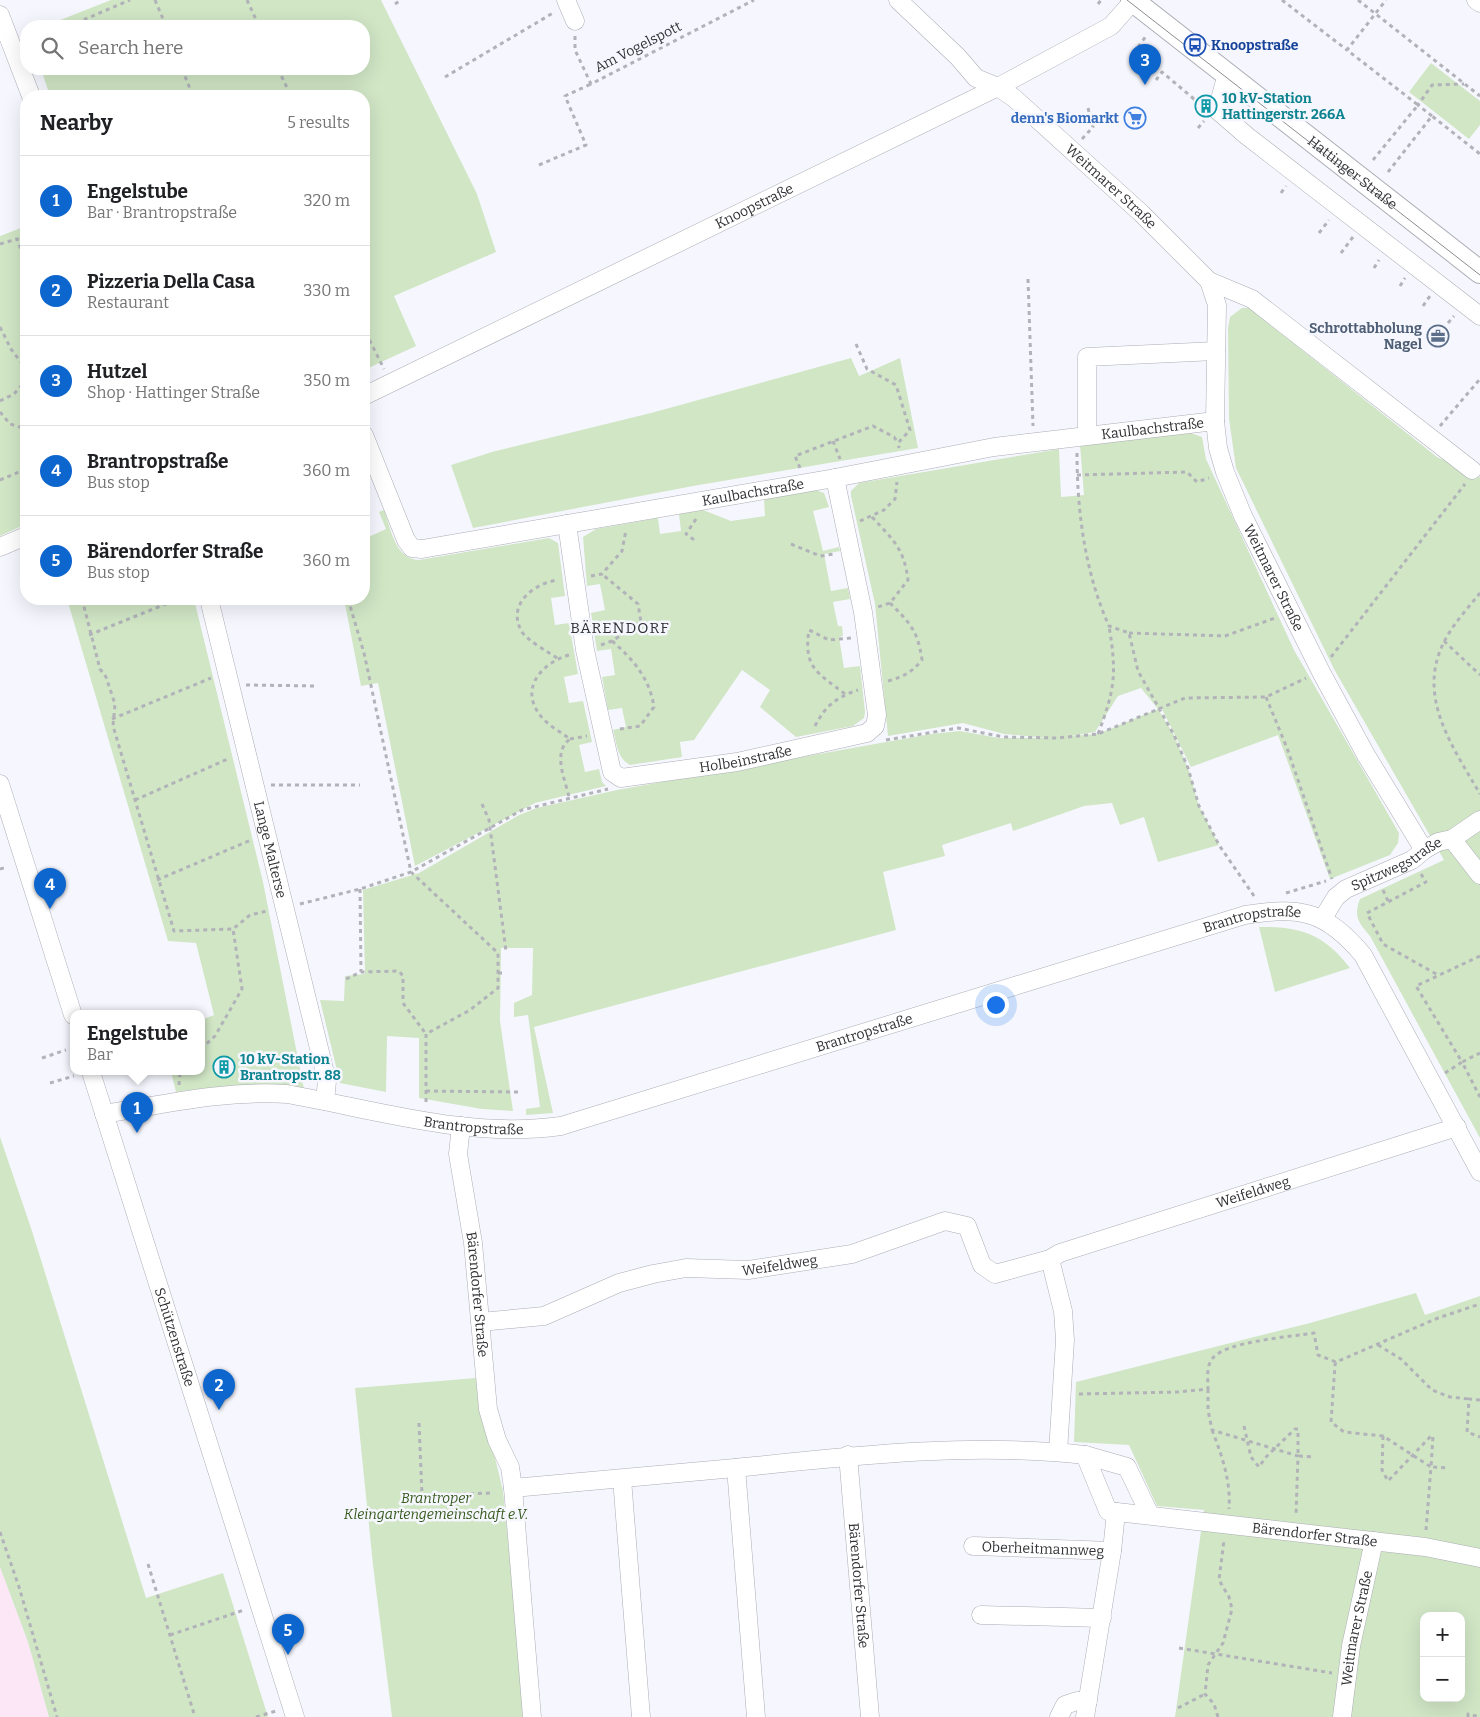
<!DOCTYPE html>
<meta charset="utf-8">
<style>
body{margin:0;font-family:Bitter,serif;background:#f6f6f6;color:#202124}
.controls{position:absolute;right:15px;bottom:15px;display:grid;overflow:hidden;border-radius:10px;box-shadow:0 5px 20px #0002}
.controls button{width:45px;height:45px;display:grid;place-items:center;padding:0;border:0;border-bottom:1px solid #e0e0e0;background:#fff;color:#202124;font:25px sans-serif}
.you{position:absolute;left:995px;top:1004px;width:18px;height:18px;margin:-12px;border:4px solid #fff;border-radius:50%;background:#1a73e8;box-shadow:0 0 0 8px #1a73e833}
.badge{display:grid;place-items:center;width:32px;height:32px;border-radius:50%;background:#0d65ce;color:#fff;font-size:16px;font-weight:700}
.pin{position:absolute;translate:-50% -41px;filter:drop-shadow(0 1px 2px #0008)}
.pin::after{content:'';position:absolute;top:26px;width:18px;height:15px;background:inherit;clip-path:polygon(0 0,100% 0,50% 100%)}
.popup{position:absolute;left:70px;top:1010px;width:135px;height:65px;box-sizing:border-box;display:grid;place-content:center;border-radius:10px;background:#fff;filter:drop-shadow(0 1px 4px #0005);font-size:16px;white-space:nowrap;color:#757577}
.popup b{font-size:19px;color:#202124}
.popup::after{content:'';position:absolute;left:50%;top:100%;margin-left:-10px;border:10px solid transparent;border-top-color:#fff}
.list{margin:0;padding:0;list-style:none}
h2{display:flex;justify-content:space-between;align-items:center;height:65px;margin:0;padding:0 20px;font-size:21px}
h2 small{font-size:16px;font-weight:400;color:#757577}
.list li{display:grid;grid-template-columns:32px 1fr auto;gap:15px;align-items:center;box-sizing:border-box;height:90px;padding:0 20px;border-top:1px solid #e0e0e0}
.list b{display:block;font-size:19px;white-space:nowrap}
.list p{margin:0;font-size:16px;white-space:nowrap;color:#757577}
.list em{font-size:16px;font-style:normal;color:#757577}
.icon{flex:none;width:28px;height:28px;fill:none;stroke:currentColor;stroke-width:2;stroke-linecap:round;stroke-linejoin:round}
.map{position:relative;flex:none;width:1480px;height:1717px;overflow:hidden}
.search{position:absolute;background:#fff;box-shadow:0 5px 20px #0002;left:20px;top:20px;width:350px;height:55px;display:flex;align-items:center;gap:12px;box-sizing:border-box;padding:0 18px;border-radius:20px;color:#757577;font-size:19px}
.panel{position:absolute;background:#fff;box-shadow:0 5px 20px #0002;left:20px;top:90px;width:350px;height:515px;border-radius:20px}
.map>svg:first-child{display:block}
.industrial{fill:#fbe7f6}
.green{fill:#d0e6c5;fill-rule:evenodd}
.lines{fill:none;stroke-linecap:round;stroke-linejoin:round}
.minor-casing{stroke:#acadb5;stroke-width:19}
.major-casing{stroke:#acadb5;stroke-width:24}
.path{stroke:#b2b3b9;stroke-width:3;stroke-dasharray:4 4;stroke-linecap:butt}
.minor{stroke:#fff;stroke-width:18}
.major{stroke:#fff;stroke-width:22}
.tram{stroke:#8b8c91;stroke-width:1}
.labels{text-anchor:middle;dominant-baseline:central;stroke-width:5;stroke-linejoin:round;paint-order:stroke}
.transit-label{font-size:14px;font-weight:bold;fill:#164399;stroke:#f6f7fe;text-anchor:start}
.street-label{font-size:14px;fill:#313235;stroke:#f6f7fe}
.culture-label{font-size:14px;font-weight:bold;fill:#0d838f;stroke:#f6f7fe;text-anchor:start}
.shop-label{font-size:14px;font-weight:bold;fill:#366cbe;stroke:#f6f7fe;text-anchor:end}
.service-label{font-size:14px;font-weight:bold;fill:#4e5e75;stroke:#f6f7fe;text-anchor:end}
.park-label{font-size:14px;font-style:italic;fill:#365a1d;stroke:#f6f7fe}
.neighbourhood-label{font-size:15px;letter-spacing:1px;fill:#313235;stroke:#f6f7fe}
</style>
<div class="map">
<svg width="1480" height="1717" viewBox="0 0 1480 1717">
<rect width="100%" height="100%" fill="#f6f7fe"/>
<path class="industrial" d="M0,1567L28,1642L49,1717H0Z"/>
<path class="green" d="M111,0H381L477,194L496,252L394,296L416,346L364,370V96H50L41,69H364V26H45Z
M1431,63L1480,101V125L1469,139L1409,92Z
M26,226V524L0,536V236Z
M1242,308H1249L1437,457L1480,477V1138L1370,936C1359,923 1353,917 1360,899L1444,860L1334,669L1236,468L1229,419L1228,328L1230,317Z
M851,358L859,376L900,358L918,448L693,486L473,528L451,465L492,452L651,413Z
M1191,433L1202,437L1206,459L1294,650L1399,833L1398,843L1390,855L1330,879L1278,735L1191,767L1161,707L1158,709L1174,735L1188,768L1199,806L1219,845L1158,862L1144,817L1120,825L1112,803L1084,806L1013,831L1011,823L942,845L945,856L883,872L896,930L534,1027L553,1113L526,1115V1109L540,1107L528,1015L514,1017V1003L532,995L533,948H501L500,1021L513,1111L482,1109L419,1098V1038L387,1036L386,1092L340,1083L320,1000L344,1001L345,976L365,974L363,890L419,873L519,815L537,808L617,790L931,734L960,731L999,738H1048L1004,734L963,723L888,736L875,604L851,496V491L859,483L1059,449L1061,497L1084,495L1080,445ZM1141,688L1158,709L1098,734L1070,736L1095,732L1118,696Z
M812,489L824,493L829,507L813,511L823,551L839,547L840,551L824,554L831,591L848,588L850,599L833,602L838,626H842L843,636L839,637L844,668L860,666L865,712L864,718L853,726L796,737L760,707L770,690L742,670L694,740L680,742L682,757L630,765C617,758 617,744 613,730L626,727L622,708L608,710L602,677L615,675L611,649L597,651L591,613L605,610L600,584L587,586L583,537L596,529L658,518L660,534L681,531L679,514L703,510L731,521L765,516L764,499Z
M384,510C391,529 395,559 419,560L549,538L558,543L565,596L551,598L555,625L569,623L578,674L564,677L569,703L583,701L592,742L579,745L585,772L599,769L602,782L606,786L535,803L415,866L378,683L361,686L344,599H364V539L386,529L379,512Z
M67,599H194L263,882L304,1089C259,1082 221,1086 176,1092L171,1072H201V1020L214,1015L196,943L168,941Z
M1259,927C1300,926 1324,934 1350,968L1275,992Z
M0,1137L32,1231L146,1598L223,1573L268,1717H49L28,1642L0,1567Z
M1416,1293L1425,1315L1480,1296V1717H1175L1204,1510L1157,1506L1129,1445L1074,1442L1076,1382L1310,1323ZM1424,1616H1461V1698H1424Z
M476,1378L503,1491L526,1717H392L373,1565L355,1388Z"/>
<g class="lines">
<g class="minor-casing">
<g id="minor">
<path d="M566,0L575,21"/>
<path id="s1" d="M898,0L958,57L976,78L998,87L1014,98L1141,213L1209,281L1217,305L1215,421L1218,448L1225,472L1243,516L1321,672L1366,755L1424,850"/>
<path d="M1476,0L1480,3"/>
<path d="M0,15L31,96"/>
<path d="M1227,74L1217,110L1247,136L1480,316"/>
<path d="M1209,281L1252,299L1472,470"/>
<path id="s2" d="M364,396L998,87L1111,26L1134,0"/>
<path id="s3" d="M364,435L406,540L412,548L422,549L835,478L994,447L1215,421"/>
<path d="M1087,435V357L1216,351"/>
<path id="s4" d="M567,524L585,650L612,772L621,778L737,762L867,733L875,726L877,715L863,612L835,478"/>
<path d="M0,547L26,536"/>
<path id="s5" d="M209,599L327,1081L325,1101"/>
<path d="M0,784L73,1015"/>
<path d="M1452,839L1480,875"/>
<path id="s6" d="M1323,918L1336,897L1346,889L1412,860L1424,850L1438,842L1452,839L1480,820"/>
<path id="s7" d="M91,1072L295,1717"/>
<path id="s8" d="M104,1114C165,1104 225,1090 287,1094C377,1110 469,1139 561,1126L1245,915C1301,906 1326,911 1363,955L1480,1172"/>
<path id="s9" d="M461,1126L458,1154L473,1243L488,1409L497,1440L510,1467L513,1488C587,1482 661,1475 735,1468C851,1456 969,1442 1085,1455L1108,1511L1425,1547L1480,1558"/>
<path d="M1050,1259L1063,1311L1065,1340L1058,1452"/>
<path id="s10" d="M480,1322L544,1316L619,1283L653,1274L686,1268L748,1270L852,1254L945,1221L967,1226L982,1265L995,1274L1050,1259L1060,1253L1457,1127"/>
<path id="s11" d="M848,1455L870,1717"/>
<path d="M1085,1455L1127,1467L1150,1515"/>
<path d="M736,1468L756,1717"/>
<path d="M622,1479L641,1717"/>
<path d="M513,1488L532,1717"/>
<path id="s12" d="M973,1546L1112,1551"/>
<path d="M981,1615L1102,1618"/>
<path d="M1059,1717L1065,1705L1077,1701H1088"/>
<path d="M1085,1717L1112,1551L1116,1512"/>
<path id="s13" d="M1342,1717L1351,1646L1374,1541"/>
</g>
</g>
<g class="major-casing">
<g id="major">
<path id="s14" d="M1132,0L1480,272"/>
</g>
</g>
<path class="path" d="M155,0L166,26
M247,0L259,26
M1282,0L1347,50
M1358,0L1480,96
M395,4L401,0
M1098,4L1101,0
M69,26L130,0
M575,36V50L591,84L754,0
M1138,47L1146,36
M182,69L193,96
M278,69L291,96
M445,77L553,13
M1156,80L1162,72L1194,99L1203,100
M1432,116L1418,105L1432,85L1464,84
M1198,128L1204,121
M1082,139L1093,127L1088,108
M1373,160L1418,105L1347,50L1386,0
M539,165L586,145L565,96L591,84
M1388,172L1432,116L1480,154
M1281,193L1286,186
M1319,233L1329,220
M26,235L17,239L26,263
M0,244L17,239
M1341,253L1353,237
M1374,268L1379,260
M1028,279L1033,426
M1400,286L1405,278
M1423,306L1430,296
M1448,323L1454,316
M0,327L11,349L26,369
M364,334L370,341L384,369
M856,344L867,369L896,385L910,430L898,443L899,448
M0,401L14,394L26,380
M0,412L10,424L26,429
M1440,426L1480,379
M833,441L840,459
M1077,453C1077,511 1085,573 1109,626L1129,633L1138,671L1174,735L1188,768L1199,806L1219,845L1254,896
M800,468L795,456L873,426L894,437L898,443
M1077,475L1187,472L1197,482L1209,478
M0,480L26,469
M872,517C893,540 904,548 908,580L890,603L878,607
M696,519L686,534L697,542
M860,521L884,510L895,499L897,482
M791,544L820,556L835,554
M591,576L602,574L622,551L626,530
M1480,593C1468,608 1453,624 1444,642C1416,697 1453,747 1480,794
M82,599L100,669L106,677L115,704L113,726L174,931L233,929
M348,599L364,653L411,872L498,953V988L470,1010L426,1034V1105
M1129,633L1225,636L1275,618
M89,635L178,599
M612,641C633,659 650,679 654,707L640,726L620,729
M1444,641L1480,675
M601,645L612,641L641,622L638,604L602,574
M569,655C542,663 519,688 540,715C547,725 561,732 570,739C552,752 565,779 569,797
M1331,657L1465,484
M557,658C548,652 527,640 522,632C506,605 533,584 557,580
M888,681C903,677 912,672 922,660C918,631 910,623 890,603
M246,685L318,686
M845,694C818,673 803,668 809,630L829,640L851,638
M1266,697L1287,748L1332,879
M112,719L211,678
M815,726C825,706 837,697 858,690
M1098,734C1115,689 1117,674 1109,626
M570,739L587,736
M886,740L958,728L1004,737L1057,738L1098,734L1185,698L1266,697L1306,678
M271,785H360
M135,800L230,758
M482,804L489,820L506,951
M0,869L7,867
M1421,874L1426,882L1367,913L1383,944L1438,975
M157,880L251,840
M360,889L361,972
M1383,890L1388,901
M1286,893L1326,881
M300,904L360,889L411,872L522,810L608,789
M1480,956L1416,986L1462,1062L1480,1053
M498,973H506
M346,979L361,972L399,971L403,976V1003L426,1034
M201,1049L215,1036L242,989L233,929L250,915L267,911
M42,1058L66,1050
M1445,1073L1462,1062L1480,1097
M50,1083L74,1076
M179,1085L180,1072
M426,1091L518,1092
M1378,1345L1401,1359L1432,1390L1450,1397L1469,1399
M1208,1389V1410L1212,1430L1298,1456L1296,1515
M1079,1394L1178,1392L1208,1389C1208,1380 1206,1367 1212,1359C1225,1341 1291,1337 1314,1333L1318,1355L1336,1362
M1480,1400L1469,1399L1467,1432L1480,1437
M419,1423L422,1495L494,1493
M1244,1426L1251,1457L1259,1467L1266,1457L1295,1429H1298V1456L1313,1457
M1212,1430C1222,1456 1231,1481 1229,1509
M1383,1436L1382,1470L1388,1481L1431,1436H1433L1431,1467L1448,1468
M1426,1530L1431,1467L1383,1436L1344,1432L1331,1422L1335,1365L1336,1362L1438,1318L1480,1304
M0,1532L19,1587L57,1717
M148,1564L195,1717
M170,1635L244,1610
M1179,1648L1332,1673
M1178,1708L1205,1694
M256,1717L276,1711
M1218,1717L1214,1704L1205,1694L1208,1665L1223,1643L1232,1609L1229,1597L1219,1580L1224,1540
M1468,1717V1714L1480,1717"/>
<use href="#minor" class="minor"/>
<use href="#major" class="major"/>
<path class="tram" d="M1127,0L1480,275"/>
</g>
<defs>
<g id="bus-ring" transform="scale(1.125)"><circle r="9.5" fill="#f6f7fe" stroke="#1a4fb4" stroke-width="1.5"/><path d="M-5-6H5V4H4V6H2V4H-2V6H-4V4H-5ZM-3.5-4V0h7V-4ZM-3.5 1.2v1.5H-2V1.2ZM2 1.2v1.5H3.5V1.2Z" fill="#1a4fb4"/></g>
<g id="building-ring" transform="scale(1.125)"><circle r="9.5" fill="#f6f7fe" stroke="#0f9aa8" stroke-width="1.5"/><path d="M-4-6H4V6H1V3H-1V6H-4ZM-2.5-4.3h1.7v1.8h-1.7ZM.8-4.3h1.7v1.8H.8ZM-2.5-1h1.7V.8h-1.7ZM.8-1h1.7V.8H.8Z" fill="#0f9aa8"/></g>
<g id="supermarket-ring" transform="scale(1.125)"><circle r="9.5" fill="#f6f7fe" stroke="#3f7fe0" stroke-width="1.5"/><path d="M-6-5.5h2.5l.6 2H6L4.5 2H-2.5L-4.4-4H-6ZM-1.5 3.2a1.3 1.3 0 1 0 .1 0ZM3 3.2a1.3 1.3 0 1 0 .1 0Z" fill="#3f7fe0"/></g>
<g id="office-ring" transform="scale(1.125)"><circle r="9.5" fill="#f6f7fe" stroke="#5c6f8a" stroke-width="1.5"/><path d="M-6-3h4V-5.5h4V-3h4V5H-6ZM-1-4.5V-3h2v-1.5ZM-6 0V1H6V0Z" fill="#5c6f8a"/></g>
</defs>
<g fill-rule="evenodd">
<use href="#bus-ring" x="1195" y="45"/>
<use href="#building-ring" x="1206" y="106"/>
<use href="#supermarket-ring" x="1135" y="118"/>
<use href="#office-ring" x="1438" y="336"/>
<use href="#building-ring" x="224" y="1067"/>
</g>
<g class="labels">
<g class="transit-label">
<text x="1211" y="45">Knoopstraße</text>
</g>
<g class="street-label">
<text transform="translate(638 47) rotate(-27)">Am Vogelspott</text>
<text stroke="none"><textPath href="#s14" startOffset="280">Hattinger Straße</textPath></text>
<text stroke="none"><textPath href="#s1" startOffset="285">Weitmarer Straße</textPath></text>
<text stroke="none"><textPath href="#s2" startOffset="434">Knoopstraße</textPath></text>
<text stroke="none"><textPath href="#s3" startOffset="874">Kaulbachstraße</textPath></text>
<text stroke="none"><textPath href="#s3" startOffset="469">Kaulbachstraße</textPath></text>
<text stroke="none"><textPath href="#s1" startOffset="731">Weitmarer Straße</textPath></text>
<text stroke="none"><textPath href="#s4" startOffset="389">Holbeinstraße</textPath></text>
<text stroke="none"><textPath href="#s5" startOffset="258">Lange Malterse</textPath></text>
<text stroke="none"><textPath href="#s6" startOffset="94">Spitzwegstraße</textPath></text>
<text stroke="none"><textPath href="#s8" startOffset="1184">Brantropstraße</textPath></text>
<text stroke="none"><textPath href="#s8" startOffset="779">Brantropstraße</textPath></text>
<text stroke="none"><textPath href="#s8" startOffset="374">Brantropstraße</textPath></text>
<text stroke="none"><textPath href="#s10" startOffset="832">Weifeldweg</textPath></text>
<text stroke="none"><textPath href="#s10" startOffset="309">Weifeldweg</textPath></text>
<text stroke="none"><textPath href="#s9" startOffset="170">Bärendorfer Straße</textPath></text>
<text stroke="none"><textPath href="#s7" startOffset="278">Schützenstraße</textPath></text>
<text stroke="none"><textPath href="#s9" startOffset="1211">Bärendorfer Straße</textPath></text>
<text stroke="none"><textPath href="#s12" startOffset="70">Oberheitmannweg</textPath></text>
<text stroke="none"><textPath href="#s11" startOffset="131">Bärendorfer Straße</textPath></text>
<text stroke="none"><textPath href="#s13" startOffset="90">Weitmarer Straße</textPath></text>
</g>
<g class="culture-label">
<text x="1222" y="98">10 kV-Station<tspan x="1222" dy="16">Hattingerstr. 266A</tspan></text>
<text x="240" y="1059">10 kV-Station<tspan x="240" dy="16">Brantropstr. 88</tspan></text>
</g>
<g class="shop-label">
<text x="1119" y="118">denn's Biomarkt</text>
</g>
<g class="service-label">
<text x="1422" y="328">Schrottabholung<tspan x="1422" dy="16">Nagel</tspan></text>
</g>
<g class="park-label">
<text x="436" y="1498">Brantroper<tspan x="436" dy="16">Kleingartengemeinschaft e.V.</tspan></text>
</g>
<g class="neighbourhood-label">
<text x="620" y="628">BÄRENDORF</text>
</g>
</g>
</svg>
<div class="controls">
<button>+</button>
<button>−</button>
</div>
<div class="you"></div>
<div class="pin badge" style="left:137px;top:1133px">1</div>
<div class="popup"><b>Engelstube</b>Bar</div>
<div class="pin badge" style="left:219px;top:1410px">2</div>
<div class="pin badge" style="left:1145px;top:85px">3</div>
<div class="pin badge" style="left:50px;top:909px">4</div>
<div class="pin badge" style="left:288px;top:1655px">5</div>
<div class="search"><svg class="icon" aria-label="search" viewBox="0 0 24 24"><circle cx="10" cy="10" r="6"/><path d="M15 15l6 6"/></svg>Search here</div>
<section class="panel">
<h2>Nearby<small>5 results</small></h2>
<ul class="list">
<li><span class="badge">1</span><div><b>Engelstube</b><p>Bar · Brantropstraße</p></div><em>320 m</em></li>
<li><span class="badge">2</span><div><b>Pizzeria Della Casa</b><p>Restaurant</p></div><em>330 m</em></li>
<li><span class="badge">3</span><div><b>Hutzel</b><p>Shop · Hattinger Straße</p></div><em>350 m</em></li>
<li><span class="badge">4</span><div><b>Brantropstraße</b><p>Bus stop</p></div><em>360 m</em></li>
<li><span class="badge">5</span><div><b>Bärendorfer Straße</b><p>Bus stop</p></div><em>360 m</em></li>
</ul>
</section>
</div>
